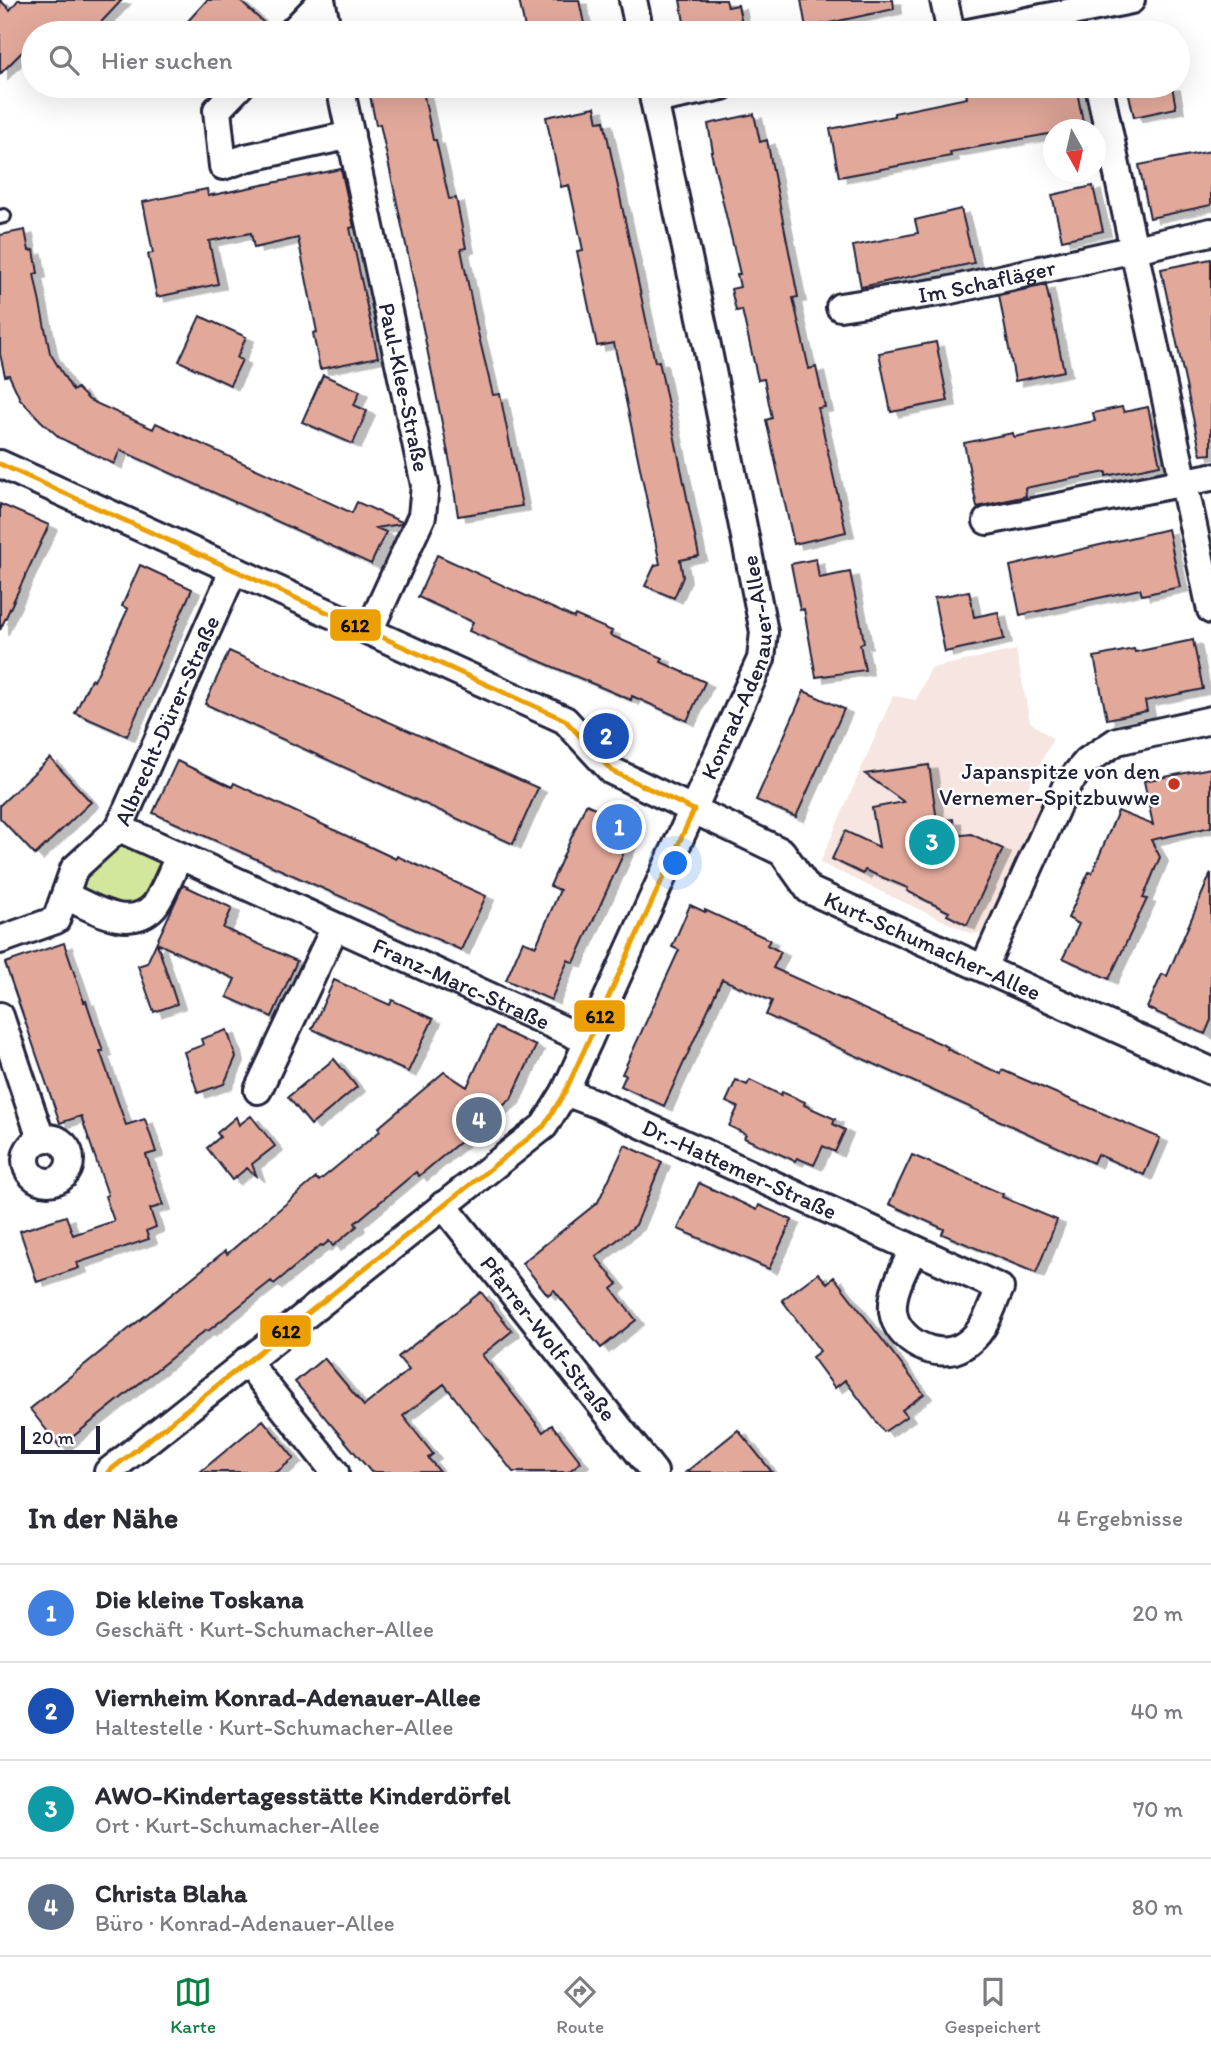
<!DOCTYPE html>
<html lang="de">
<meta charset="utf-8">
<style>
body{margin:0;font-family:Itim,sans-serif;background:#f2f2f3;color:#2b2b33}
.compass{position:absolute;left:1043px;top:119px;width:63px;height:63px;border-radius:50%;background:#fff;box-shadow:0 7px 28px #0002;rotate:172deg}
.scale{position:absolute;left:21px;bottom:18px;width:79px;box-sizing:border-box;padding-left:7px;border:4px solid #22223b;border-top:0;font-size:19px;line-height:24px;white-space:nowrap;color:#22223b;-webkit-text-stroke:5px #fff;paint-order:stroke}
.you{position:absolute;left:676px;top:864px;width:24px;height:24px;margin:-18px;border:5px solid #fff;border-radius:50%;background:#1a73e8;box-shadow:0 0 0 10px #1a73e833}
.badge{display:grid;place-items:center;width:46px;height:46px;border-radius:50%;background:#0b8043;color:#fff;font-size:23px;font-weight:700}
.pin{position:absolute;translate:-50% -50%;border:4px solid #fff;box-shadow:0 2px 7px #0006}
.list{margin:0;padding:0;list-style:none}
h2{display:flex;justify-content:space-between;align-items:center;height:91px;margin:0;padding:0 28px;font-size:30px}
h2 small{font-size:23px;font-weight:400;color:#7c7c81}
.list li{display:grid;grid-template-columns:46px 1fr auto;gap:21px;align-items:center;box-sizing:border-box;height:98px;padding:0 28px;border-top:2px solid #e1e1e2}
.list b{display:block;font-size:26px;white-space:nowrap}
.list p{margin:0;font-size:23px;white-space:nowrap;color:#7c7c81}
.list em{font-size:23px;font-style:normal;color:#7c7c81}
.icon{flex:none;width:38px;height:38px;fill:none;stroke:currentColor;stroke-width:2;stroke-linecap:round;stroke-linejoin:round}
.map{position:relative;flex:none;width:1211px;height:1472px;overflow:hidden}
.search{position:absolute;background:#fff;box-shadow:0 7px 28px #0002;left:21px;right:21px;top:21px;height:77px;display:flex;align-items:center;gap:18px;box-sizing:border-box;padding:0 24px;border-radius:38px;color:#7c7c81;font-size:26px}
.sheet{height:483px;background:#fff}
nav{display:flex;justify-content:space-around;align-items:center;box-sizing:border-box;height:98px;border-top:2px solid #e1e1e2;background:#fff;font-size:19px;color:#7c7c81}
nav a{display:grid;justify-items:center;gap:4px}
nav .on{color:#0b8043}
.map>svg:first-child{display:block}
.built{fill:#f6e5e1}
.green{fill:#d2e79c;stroke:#7a846c;stroke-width:2}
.building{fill:#e2a99b;stroke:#22223b;stroke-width:2;filter:url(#shadow)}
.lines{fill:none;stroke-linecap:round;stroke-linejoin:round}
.service-casing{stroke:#22223b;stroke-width:18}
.minor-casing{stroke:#22223b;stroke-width:32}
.service{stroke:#fff;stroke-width:12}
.minor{stroke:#fff;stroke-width:26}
.bus-1-casing{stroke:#fff;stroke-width:10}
.bus-1{stroke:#ec9f03;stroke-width:5}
.poi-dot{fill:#c8321e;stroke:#fff;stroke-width:2.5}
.labels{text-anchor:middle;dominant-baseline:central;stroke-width:5;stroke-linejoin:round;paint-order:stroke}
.street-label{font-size:23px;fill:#22223b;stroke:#fff}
.poi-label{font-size:23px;fill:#22223b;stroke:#fff;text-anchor:end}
.line-badge{stroke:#fff;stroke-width:2.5}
.pale-badge-label{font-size:19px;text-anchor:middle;font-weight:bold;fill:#111}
</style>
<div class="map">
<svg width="1211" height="1472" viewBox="0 0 1211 1472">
<defs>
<filter id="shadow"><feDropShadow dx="8" dy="4.5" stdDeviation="0" flood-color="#0004"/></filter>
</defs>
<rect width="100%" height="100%" fill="#fff"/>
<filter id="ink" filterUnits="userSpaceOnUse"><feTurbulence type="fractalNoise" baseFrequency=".0143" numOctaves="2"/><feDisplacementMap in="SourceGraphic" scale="14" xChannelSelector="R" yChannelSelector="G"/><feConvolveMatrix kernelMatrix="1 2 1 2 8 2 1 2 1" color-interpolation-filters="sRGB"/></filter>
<g filter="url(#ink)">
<path class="built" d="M1016,650L1030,722L1053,739L1027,789L1045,798L987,929L981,933L972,934L820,863L893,696L916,700L931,668Z"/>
<path class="green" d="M123,843L162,860L143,902L119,912L78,895L86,875Z"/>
<path class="building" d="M0,0L10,10L18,0H122L91,33H33V41L0,74Z
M207,0H239L275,33H177Z
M519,0H579L586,33H526Z
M680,0H726L728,7L738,5L744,33H686Z
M801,0H893L894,9L806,28Z
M368,86H422L433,140H436L449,199L456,198L466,248L461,249L478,333L493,395L500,394L522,506L458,516L450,463L409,259L380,124L376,125Z
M999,86H1076L1084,127L1054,130V133L950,152L951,156L839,177L830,129L894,116V113L967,98L966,92Z
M1127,86H1172L1176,108L1134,117Z
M595,107L598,122L604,121L655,362L659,361L699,556L680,560L683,577L674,598L645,586L655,565L660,564L614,343L597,346L577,251L583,250L569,185L561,187L546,117Z
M754,114L760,142L767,140L798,297L793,298L809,369L816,367L825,407L818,408L846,532L794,544L766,420L772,418L764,379L758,380L742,310L736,311L731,289L740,287L737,274H740L711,152H713L708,124Z
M1211,151V205L1150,218L1139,165Z
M341,169L354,227L350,228L378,357L320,369L313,333L317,332L298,238L254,248L251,233L209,241L218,284L157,297L148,254L153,253L143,202L207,189L208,196Z
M1093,186L1103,231L1062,240L1052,195Z
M961,209L974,263L861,287L853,246L918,233L915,220Z
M25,230L29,251L34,250L38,273L34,274L50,353L73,391L77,388L89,400L153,429L156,423L352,513L357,502L402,522L401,524L376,528L386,532L371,564L120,450L114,464L60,438L41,421L20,399L9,375L5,376L0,354V235Z
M1211,259V454L1201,455L1161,269Z
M1046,285L1064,371L1015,381L999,295Z
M200,316L246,337L237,358L242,360L230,385L179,361Z
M936,342L948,401L891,412L879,353Z
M323,375L360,391L354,405L367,411L353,444L302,422Z
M1122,407L1124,412L1148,407L1160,465L1106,476V472L1025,488L1026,496L977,507L964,443L1013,433L1014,437L1095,421L1093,413Z
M0,504L49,525L0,630Z
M1168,529L1180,587L1142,595L1140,589L1020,615L1010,566Z
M437,555L574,618L575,615L612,631L610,635L663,658L661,662L705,682L687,721L632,696L631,700L469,631L473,622L418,597Z
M816,559L819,578L850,572L862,630L864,643L860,644L865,670L816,677L804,609L800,610L791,564Z
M140,565L192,589L127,736L75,713L91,679L94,681L128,609L122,606Z
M969,591L974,617L998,612L1004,639L945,652L934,598Z
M1193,640L1203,689L1145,701L1147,711L1107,719L1094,657L1134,649L1135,652Z
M229,651L538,788L513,844L205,704Z
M804,691L844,709L796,817L756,800Z
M50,758L91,802L35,855L0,818V805Z
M177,761L232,787L234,783L396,859L397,856L486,896L461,950L153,813Z
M929,765L937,821L953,819L955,836L971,834L1003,849L967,925L947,915L949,912L907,891L908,888L865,870L863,874L832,859L845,831L879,847L872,808L904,802L865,774Z
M1211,768V827L1151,840L1160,857L1143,898L1147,899L1109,979L1063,958L1079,924L1068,918L1089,872L1092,873L1118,811L1153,825L1144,781Z
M586,804L636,826L574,963L568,960L551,1000L506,980L523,941L536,946L560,890L550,886Z
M1211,873V1020L1205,1034L1147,1008L1162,974L1167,976Z
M183,885L232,908L223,928L297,961L272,1017L227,997L235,979L157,943L177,1004L154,1012L138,966L147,963Z
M690,905L705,912V910L770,940L767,945L781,952L773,968L948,1047L947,1049L1001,1074L1002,1070L1160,1138L1144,1175L1097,1154L1093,1163L766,1015L772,1001L722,979L664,1106L621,1086L626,1075L622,1074L679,950L672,947Z
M64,943L84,1002L86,1001L103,1051H100L126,1125L145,1119L156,1152L146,1155L163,1205L150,1209L156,1227L146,1231L149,1239L77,1263L79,1268L37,1282L20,1231L66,1216L73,1235L114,1221L105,1196L108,1195L81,1116L60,1123L5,963Z
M334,980L390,1005L392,1000L433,1019L408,1072L312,1029Z
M495,1027L536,1046L511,1099L419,1176L416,1172L355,1223L357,1226L333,1246L329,1241L323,1246L321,1245L274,1284L271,1281L208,1331L206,1330L60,1447L30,1409L225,1251L227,1254L316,1178L319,1181L380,1131L378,1128L444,1072L467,1087Z
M227,1030L236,1057L224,1084L198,1093L184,1052L203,1045L201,1039Z
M334,1059L357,1087L311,1125L288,1097Z
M736,1080L747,1085L750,1080L781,1095L782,1092L805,1102L804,1105L835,1119L833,1124L845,1130L835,1152L823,1146L814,1165L797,1158L795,1161L744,1138L746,1134L729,1126L738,1107L726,1102Z
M251,1116L275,1146L252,1164L257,1177L247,1168L232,1180L207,1148L220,1137L217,1133L236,1117L239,1125Z
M625,1145L662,1162L636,1225L596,1257L618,1284L612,1289L636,1320L601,1348L554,1290L548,1295L522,1263L598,1202Z
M912,1155L1003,1194L1002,1197L1057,1220L1036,1273L942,1234L944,1229L889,1204Z
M699,1183L757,1210L759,1205L792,1220L769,1269L678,1229Z
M818,1273L827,1283L834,1277L924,1394L902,1410L907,1416L884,1432L845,1380L835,1388L812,1357L820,1351L782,1300Z
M481,1292L512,1331L482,1355L543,1432L552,1425L581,1462L568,1472H513L444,1384L403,1416L433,1454L428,1458L440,1472H371L295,1382L324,1358L364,1406L409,1370L398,1357Z
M263,1420L294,1458L277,1472H200Z
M738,1430L772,1472H686Z"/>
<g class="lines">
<g class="service-casing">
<path id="service" d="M0,217L4,216"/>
</g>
<g class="minor-casing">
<g id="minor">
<path d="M321,0L328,33"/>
<path d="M633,0L640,33"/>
<path d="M944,0L951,33"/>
<path d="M291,33L321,2"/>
<path d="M968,33L1131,0"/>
<path d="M240,86L217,110L223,166L246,158L351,135"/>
<path id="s1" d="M340,86L425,485L422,516L369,631"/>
<path d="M1099,86L1211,610"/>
<path d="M654,100L722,86"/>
<path id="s2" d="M840,307L946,291L1211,232"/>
<path id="s3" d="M0,464L565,720L612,771L782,852L809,890L1211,1071"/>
<path d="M987,521L1211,477"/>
<path id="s4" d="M119,828L588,1041"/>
<path d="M66,896C91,907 129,933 154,906C162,897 173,869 179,856"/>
<path id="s5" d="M0,940L56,920L74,869L119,828L234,569"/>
<path d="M984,967L1066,786L1087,761L1117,741L1211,720"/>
<path d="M0,1016L41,1139"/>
<path d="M258,1090L335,927"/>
<path id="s6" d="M565,1092L597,1104L1000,1288C990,1310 985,1333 963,1346C938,1362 896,1341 893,1311C891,1291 905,1268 913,1250"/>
<circle cx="48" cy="1160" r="22"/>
<path id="s7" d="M443,1205L654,1472"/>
<path d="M246,1361L335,1472"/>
<path id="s8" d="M108,1472L544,1126L565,1092L761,659L764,632L705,336L651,86"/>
</g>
</g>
<use href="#service" class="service"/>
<use href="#minor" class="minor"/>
<g class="bus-1-casing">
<path id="bus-1" d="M0,464L565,720L612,771L694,810
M108,1472L544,1126L565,1092L694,810"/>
</g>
<use href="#bus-1" class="bus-1"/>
</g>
</g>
<circle class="poi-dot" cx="1174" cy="784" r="7"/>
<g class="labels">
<g class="street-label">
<text stroke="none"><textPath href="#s2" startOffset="149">Im Schafläger</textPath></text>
<text stroke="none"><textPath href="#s1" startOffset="308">Paul-Klee-Straße</textPath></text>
<text stroke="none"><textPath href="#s8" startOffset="1059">Konrad-Adenauer-Allee</textPath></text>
<text stroke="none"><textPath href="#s5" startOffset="292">Albrecht-Dürer-Straße</textPath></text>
<text stroke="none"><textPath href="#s3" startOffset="1060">Kurt-Schumacher-Allee</textPath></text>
<text stroke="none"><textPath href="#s4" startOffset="376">Franz-Marc-Straße</textPath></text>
<text stroke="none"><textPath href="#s6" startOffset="191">Dr.-Hattemer-Straße</textPath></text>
<text stroke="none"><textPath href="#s7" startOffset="170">Pfarrer-Wolf-Straße</textPath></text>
</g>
<g class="poi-label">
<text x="1160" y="771">Japanspitze von den<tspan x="1160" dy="26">Vernemer-Spitzbuwwe</tspan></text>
</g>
</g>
<g class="line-badge">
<rect x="329" y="608" width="53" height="34" rx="7" fill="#ec9f03"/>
<rect x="573" y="999" width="53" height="34" rx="7" fill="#ec9f03"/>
<rect x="259" y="1314" width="53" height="34" rx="7" fill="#ec9f03"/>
</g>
<g class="pale-badge-label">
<text x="355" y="632">612</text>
<text x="600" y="1023">612</text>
<text x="286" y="1338">612</text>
</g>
</svg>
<svg class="compass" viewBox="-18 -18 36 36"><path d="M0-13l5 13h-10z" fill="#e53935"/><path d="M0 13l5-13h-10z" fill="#7c7c81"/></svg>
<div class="scale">20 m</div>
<div class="you"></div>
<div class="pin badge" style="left:619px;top:827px;background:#3f7fe0">1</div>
<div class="pin badge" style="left:606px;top:736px;background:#1a4fb4">2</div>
<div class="pin badge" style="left:932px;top:842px;background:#0f9aa8">3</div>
<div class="pin badge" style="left:479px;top:1120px;background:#5c6f8a">4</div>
<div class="search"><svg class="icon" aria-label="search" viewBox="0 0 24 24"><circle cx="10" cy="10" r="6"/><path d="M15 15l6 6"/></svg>Hier suchen</div>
</div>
<section class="sheet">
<h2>In der Nähe<small>4 Ergebnisse</small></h2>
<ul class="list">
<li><span class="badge" style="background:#3f7fe0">1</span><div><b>Die kleine Toskana</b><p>Geschäft · Kurt-Schumacher-Allee</p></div><em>20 m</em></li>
<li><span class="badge" style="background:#1a4fb4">2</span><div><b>Viernheim Konrad-Adenauer-Allee</b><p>Haltestelle · Kurt-Schumacher-Allee</p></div><em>40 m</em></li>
<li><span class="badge" style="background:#0f9aa8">3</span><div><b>AWO-Kindertagesstätte Kinderdörfel</b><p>Ort · Kurt-Schumacher-Allee</p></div><em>70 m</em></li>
<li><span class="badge" style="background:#5c6f8a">4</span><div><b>Christa Blaha</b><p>Büro · Konrad-Adenauer-Allee</p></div><em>80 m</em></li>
</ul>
</section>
<nav>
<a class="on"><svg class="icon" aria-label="map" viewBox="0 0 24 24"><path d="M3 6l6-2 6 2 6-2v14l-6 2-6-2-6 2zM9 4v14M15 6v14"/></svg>Karte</a>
<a><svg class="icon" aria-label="directions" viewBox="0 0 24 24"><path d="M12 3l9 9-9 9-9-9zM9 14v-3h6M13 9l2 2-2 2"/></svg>Route</a>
<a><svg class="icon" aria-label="saved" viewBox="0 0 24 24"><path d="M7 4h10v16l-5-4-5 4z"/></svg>Gespeichert</a>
</nav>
